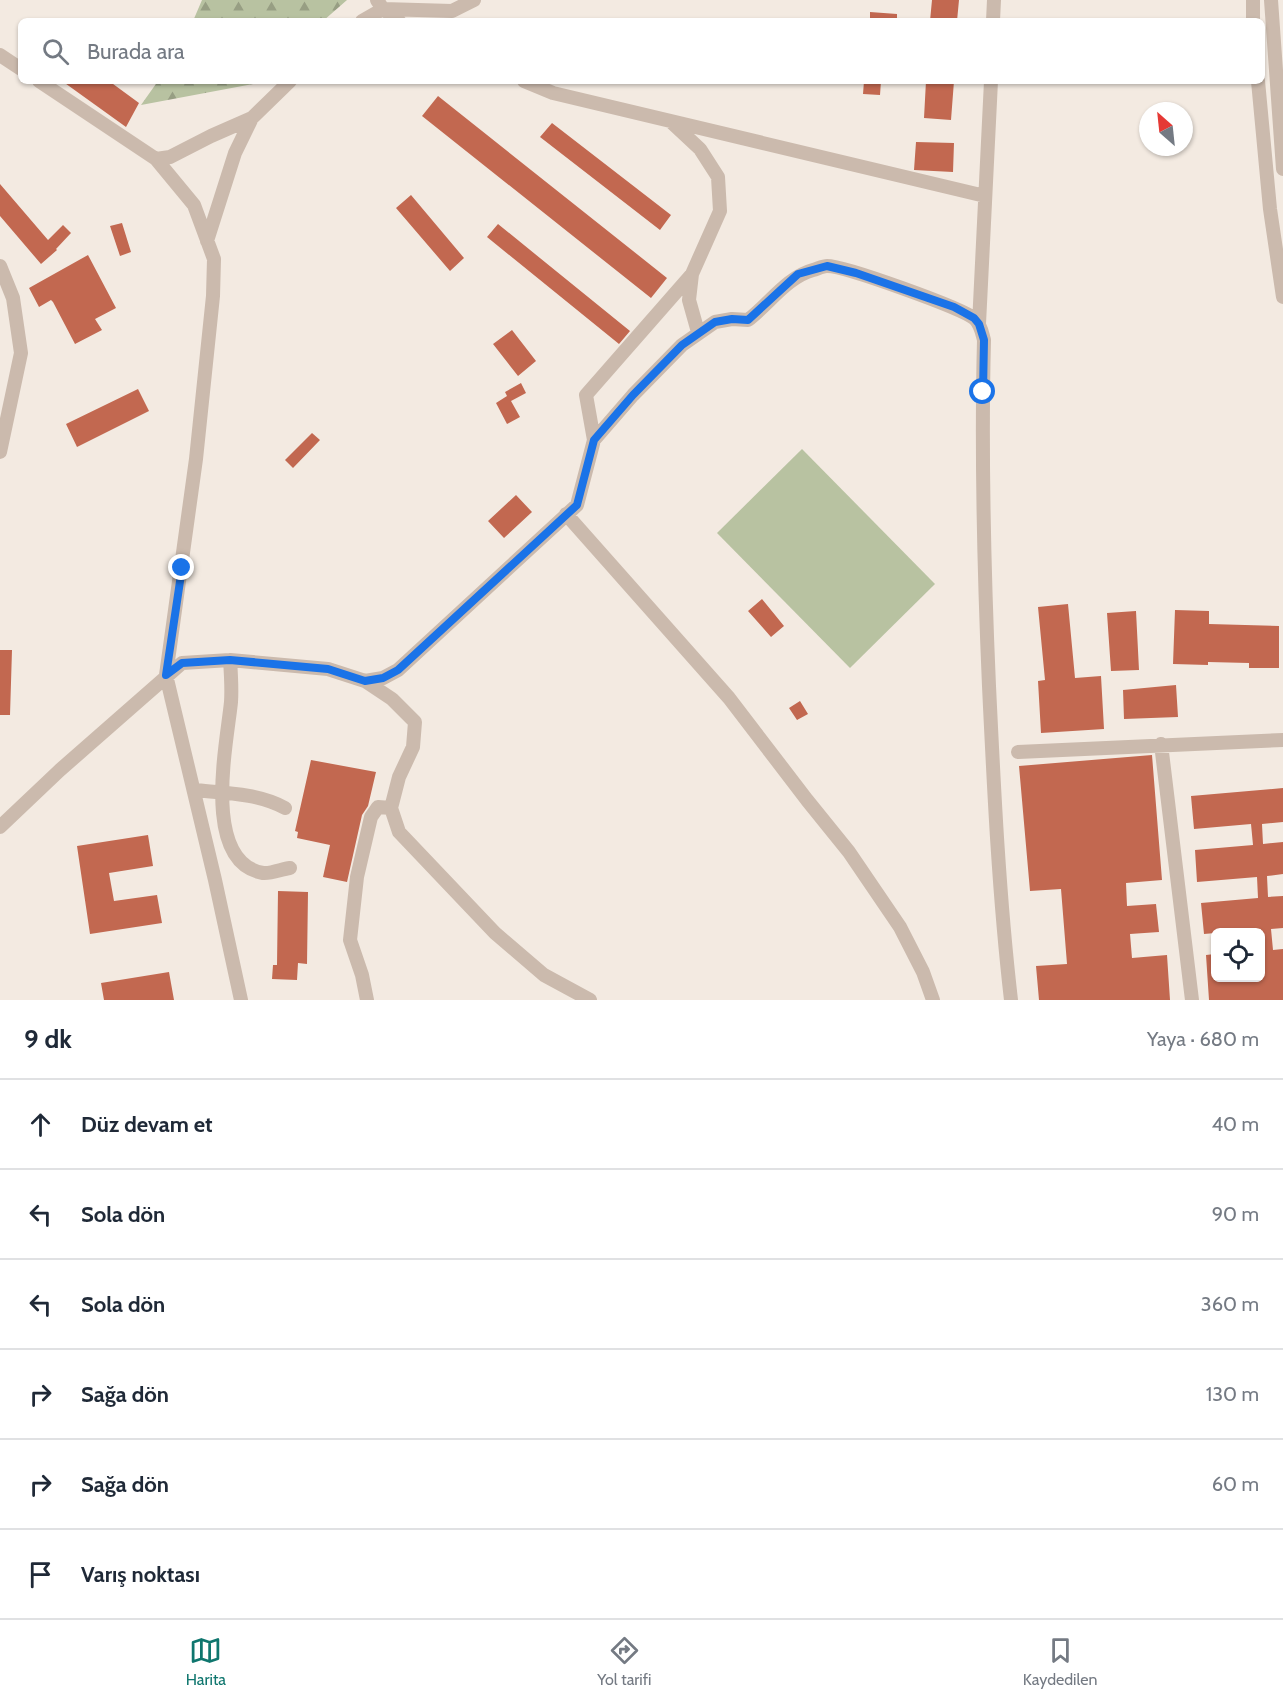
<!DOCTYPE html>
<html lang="tr">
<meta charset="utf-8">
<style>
body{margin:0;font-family:Cabin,sans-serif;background:#f2f2f3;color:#1f2937}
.controls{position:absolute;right:18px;bottom:18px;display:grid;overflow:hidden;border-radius:9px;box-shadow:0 2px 4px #0004}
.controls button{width:54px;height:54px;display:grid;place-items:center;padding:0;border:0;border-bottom:2px solid #e0e1e3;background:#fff;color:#1f2937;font:30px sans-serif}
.compass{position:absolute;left:1139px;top:102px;width:54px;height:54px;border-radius:50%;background:#fff;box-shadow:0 2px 4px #0004;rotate:333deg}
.stop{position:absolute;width:18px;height:18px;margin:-14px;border:4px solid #1a73e8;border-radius:50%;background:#fff}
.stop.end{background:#1a73e8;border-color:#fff;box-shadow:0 2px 6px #0008}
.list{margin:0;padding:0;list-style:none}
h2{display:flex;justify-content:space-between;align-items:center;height:78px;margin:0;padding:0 24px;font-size:26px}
h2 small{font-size:20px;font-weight:400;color:#747a83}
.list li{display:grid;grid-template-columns:39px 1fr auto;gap:18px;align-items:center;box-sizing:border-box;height:90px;padding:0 24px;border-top:2px solid #e0e1e3}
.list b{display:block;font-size:22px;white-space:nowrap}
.list em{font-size:20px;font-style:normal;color:#747a83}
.icon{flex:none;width:33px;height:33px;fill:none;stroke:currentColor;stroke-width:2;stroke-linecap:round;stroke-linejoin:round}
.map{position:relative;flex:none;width:1283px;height:1000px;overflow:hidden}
.search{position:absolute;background:#fff;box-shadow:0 2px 4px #0004;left:18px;right:18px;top:18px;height:66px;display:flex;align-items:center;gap:15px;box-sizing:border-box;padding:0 21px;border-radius:9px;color:#747a83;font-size:22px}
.sheet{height:618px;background:#fff}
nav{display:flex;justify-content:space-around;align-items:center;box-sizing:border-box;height:84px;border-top:2px solid #e0e1e3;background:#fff;font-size:16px;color:#747a83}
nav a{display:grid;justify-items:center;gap:3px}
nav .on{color:#0f766e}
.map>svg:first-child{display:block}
.green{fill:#b8c2a1}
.forest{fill:url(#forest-firs)}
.building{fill:#c26850}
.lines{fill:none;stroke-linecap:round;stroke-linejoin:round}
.minor{stroke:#cbbaad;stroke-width:14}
.route{stroke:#1a73e8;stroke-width:8}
</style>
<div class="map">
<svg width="1283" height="1000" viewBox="0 0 1283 1000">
<defs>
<pattern id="forest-firs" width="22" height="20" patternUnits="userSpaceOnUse" patternTransform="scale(1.5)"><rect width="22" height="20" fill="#b8c2a1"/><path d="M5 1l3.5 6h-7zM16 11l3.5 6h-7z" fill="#979e83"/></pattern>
</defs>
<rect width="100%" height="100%" fill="#f3eae1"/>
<path class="green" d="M802,449L935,584L850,668L717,533Z"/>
<path class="forest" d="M202,0H347L323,21H193Z
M158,81H256L253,84L141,105Z"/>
<path class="building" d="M932,0H959L957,21H930Z
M870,12L897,14V21H870Z
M62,81H109L139,103L126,127Z
M864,81H881L880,95L863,94Z
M926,81H954L951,120L924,118Z
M438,96L667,278L651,298L422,116Z
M552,123L671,215L660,230L540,137Z
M916,142L954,143L953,172L914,170Z
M0,184L48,240L63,225L71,233L56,249L57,250L41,264L0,216Z
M411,195L464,258L450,271L396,208Z
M122,223L131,252L120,256L110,226Z
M498,224L630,331L619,344L487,237Z
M88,255L116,308L95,319L102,330L75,344L53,302L51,300L39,307L29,288Z
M512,330L536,361L518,376L493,344Z
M521,383L526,393L511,401L520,417L507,424L496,403L507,396L505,392Z
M138,389L149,411L77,447L66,424Z
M312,433L320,440L293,468L285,460Z
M516,495L532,512L504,538L488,521Z
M762,599L784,626L771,637L748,611Z
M1068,604L1075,678L1101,676L1104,729L1041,733L1038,681L1045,680L1038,607Z
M1175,610L1209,611V624L1279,626V668H1249V663L1208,662V665L1173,664Z
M1136,611L1139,670L1111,671L1107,613Z
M0,650H12L10,715H0Z
M1176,685L1178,717L1124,719L1123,690Z
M800,701L808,714L797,720L789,708Z
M1152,755L1162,880L1126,883L1127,906L1156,904L1159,932L1130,934L1132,958L1167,955L1170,1000H1039L1036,966L1067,964L1061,889L1030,891L1019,766Z
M311,760L376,772L368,806L362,815L347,882L323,877L330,845L297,838L298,832L295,831Z
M1283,788V822L1262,824L1263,844L1283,842V874L1267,876L1268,897L1283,896V928L1271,929L1273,950L1283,949V1000H1209L1206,955L1215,954V978H1260V950H1263L1261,929L1204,934L1201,903L1258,898L1257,877L1197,882L1195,850L1253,845L1251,824L1194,829L1191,796Z
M148,835L153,866L109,873L114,901L157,895L162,923L90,934L77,846Z
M278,891L308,892L307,964L298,963L297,980L272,979L273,965H277Z
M169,972L174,1000H104L101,983Z"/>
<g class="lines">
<path class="minor" d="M377,0L383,9L399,21
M1253,0V21
M1271,0L1283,169
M362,21L383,9L452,11L474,0
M993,21L994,0
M0,55L21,69
M39,81L156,159L194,205L214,259L213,296L196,459L166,675L215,880L241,1000
M524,81L553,93L985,196
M1258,81L1270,209L1283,297
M156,159L170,157L211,136L252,118
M207,241L235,153L252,118L290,81
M0,266L13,298L21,353L0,452
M692,274L689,300L698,332
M979,324L991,81
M594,440L586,395L692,274L720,211L718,177L700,149L670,121
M566,514L729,698L807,800L849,852L900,927L923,972L933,1000
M230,660C231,674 232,688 231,702C227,743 201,862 263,873C271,874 282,869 290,868
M365,681L383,678L398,670L577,505L594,440L633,395L682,345L715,322L732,319L748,320C769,304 787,277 813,270C817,269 823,266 827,266C845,266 962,308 975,319C981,325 982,333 984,340C981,456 984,571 989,686C994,791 999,896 1011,1000
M1161,744L1192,1000
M1018,752L1283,740
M194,790C224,793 258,793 285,808
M0,827L60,770L182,663L230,660L328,669L365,681L392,699L415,722L413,747L399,777L391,808L399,832L495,933L544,975L590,1000
M367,1000L362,975L350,940L357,877L371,817L378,807L391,808"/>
</g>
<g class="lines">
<path class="route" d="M182,568L166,675L182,663L230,660L328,669L365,681L383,678L398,670L577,505L594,440L633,395L682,345L715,322L732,319L748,320L798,274L827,266L856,273L954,307L974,318L979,324L984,340L983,392"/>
</g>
</svg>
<div class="controls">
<button><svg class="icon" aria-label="locate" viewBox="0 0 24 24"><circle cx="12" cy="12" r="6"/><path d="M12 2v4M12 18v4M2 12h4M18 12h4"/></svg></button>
</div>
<svg class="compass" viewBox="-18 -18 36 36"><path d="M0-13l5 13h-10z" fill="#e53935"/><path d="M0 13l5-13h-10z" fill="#747a83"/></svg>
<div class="stop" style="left:983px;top:392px"></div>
<div class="stop end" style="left:182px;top:568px"></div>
<div class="search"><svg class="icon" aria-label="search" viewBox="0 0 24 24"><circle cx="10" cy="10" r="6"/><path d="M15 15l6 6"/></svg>Burada ara</div>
</div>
<section class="sheet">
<h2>9 dk<small>Yaya · 680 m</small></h2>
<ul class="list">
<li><svg class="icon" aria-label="ahead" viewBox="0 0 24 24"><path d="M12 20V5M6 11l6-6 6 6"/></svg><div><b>Düz devam et</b></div><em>40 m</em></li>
<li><svg class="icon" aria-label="left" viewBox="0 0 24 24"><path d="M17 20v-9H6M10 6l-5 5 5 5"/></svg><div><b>Sola dön</b></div><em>90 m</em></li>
<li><svg class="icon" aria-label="left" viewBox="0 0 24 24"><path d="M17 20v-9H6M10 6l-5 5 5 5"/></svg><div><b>Sola dön</b></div><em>360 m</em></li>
<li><svg class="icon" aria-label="right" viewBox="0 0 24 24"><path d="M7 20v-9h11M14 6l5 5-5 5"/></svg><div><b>Sağa dön</b></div><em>130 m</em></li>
<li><svg class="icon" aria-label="right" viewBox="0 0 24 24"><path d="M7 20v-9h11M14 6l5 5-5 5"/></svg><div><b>Sağa dön</b></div><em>60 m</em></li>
<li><svg class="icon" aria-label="arrive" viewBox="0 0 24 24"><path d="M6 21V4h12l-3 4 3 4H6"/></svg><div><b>Varış noktası</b></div></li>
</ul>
</section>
<nav>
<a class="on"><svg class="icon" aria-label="map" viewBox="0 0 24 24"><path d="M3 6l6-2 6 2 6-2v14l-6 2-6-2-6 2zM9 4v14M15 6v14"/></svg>Harita</a>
<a><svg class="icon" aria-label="directions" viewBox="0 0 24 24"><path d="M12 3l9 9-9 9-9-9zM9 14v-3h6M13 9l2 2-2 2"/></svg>Yol tarifi</a>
<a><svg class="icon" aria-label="saved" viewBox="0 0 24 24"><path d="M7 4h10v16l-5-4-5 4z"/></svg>Kaydedilen</a>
</nav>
